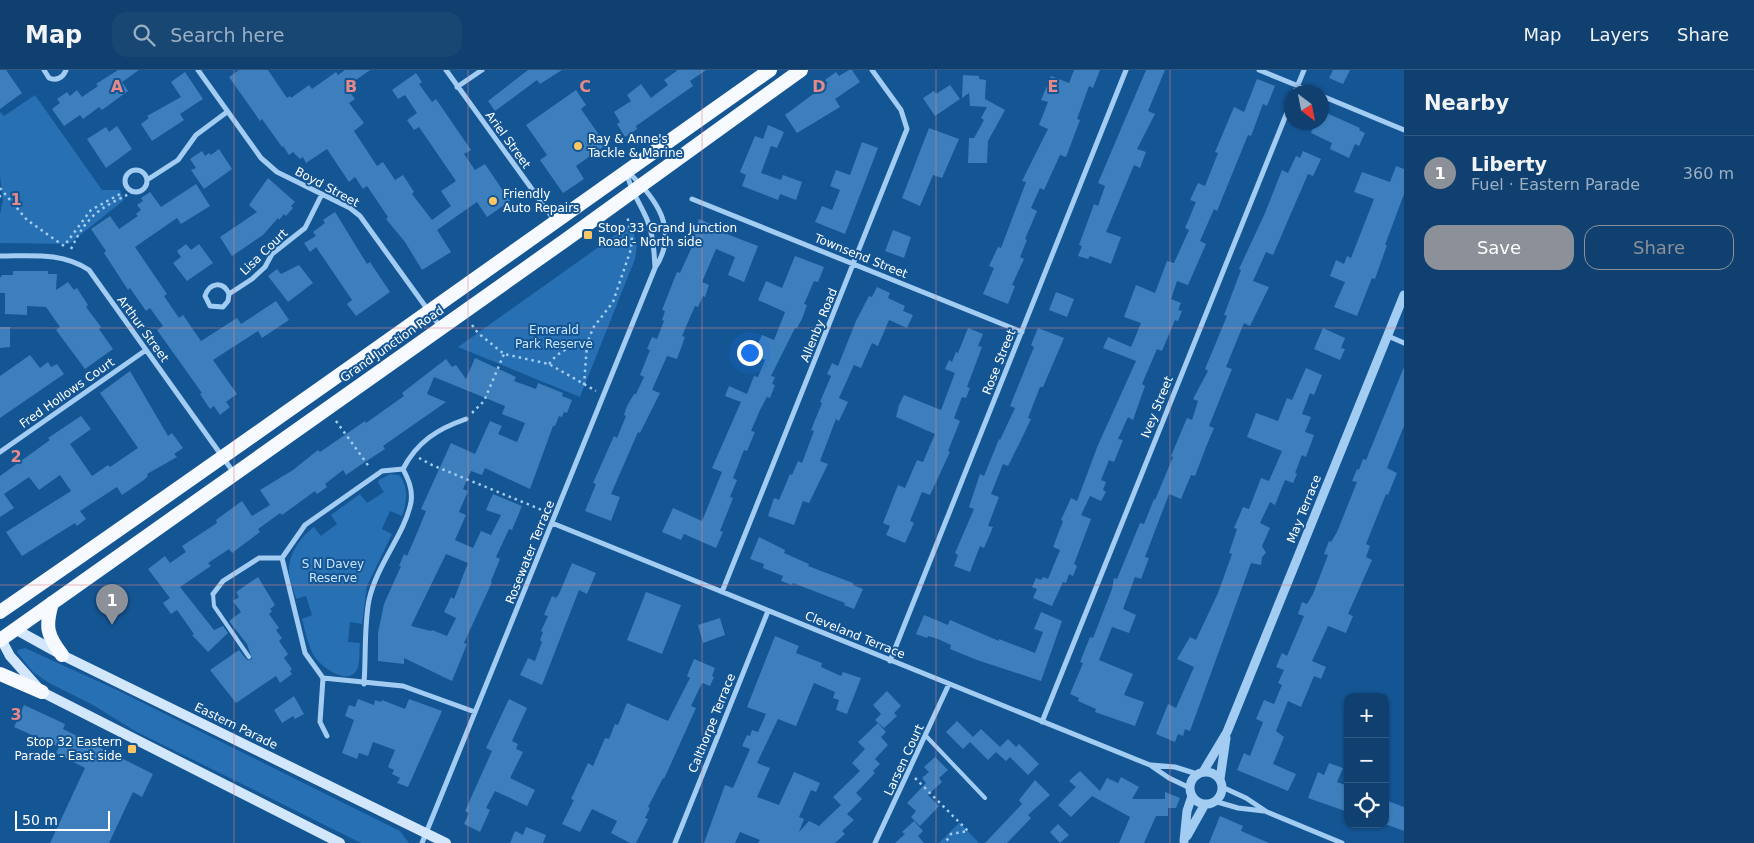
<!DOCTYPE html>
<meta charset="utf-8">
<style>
body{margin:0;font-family:"DejaVu Sans",sans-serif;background:#184774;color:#f1f3f6}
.controls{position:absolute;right:15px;bottom:15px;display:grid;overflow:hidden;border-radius:10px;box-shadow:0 1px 4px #0004}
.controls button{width:45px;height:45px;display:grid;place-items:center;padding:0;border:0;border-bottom:1px solid #2f5982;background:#0f406f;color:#f1f3f6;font:25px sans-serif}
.compass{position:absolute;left:1284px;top:15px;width:45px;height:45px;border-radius:50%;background:#0f406f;box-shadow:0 1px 4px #0004;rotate:148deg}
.scale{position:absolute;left:15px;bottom:12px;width:95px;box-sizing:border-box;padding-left:5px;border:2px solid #fff;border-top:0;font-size:14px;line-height:18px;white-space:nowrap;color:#fff;-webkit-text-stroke:4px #145594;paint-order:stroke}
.you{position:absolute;left:749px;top:282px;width:18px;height:18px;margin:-12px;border:4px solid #fff;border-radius:50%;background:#1a73e8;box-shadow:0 0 0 8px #1a73e833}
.badge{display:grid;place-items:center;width:32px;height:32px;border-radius:50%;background:#8c9099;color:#fff;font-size:16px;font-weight:700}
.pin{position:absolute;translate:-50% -41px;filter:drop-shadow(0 1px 2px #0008)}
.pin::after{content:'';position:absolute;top:26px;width:18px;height:15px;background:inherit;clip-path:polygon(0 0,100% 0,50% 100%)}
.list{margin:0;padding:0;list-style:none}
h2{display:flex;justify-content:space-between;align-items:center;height:65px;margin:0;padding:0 20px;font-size:21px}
h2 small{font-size:16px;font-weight:400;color:#9bafc3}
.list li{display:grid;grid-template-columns:32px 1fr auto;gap:15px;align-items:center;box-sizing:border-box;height:75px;padding:0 20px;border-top:1px solid #2f5982}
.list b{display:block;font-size:19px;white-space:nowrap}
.list p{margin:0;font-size:16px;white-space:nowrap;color:#9bafc3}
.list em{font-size:16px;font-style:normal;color:#9bafc3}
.actions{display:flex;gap:10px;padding:15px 20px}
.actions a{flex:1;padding:11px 0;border:1px solid #8c9099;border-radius:15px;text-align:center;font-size:18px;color:#8c9099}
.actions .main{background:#8c9099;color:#fff}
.icon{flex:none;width:28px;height:28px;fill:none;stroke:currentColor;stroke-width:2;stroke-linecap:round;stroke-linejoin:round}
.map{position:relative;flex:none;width:1404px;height:773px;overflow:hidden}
header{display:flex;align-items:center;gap:30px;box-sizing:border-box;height:70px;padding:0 25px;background:#0f406f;border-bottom:1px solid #2f5982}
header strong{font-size:24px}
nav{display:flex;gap:28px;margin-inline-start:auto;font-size:18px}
.search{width:350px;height:45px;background:#184774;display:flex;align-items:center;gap:12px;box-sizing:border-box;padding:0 18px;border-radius:15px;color:#9bafc3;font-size:19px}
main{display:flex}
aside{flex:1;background:#0f406f}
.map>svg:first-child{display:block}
.green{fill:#2670b3}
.building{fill:#3d7fbc;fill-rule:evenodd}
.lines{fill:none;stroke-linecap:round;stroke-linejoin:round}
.path{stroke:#a3ccf2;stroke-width:2.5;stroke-dasharray:2.5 4;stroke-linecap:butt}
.service{stroke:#a3ccf2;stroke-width:4}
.minor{stroke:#a3ccf2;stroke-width:5}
.tertiary{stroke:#a3ccf2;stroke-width:9}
.secondary{stroke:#d2e7fc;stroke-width:10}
.trunk{stroke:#f6faff;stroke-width:14}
.grid{fill:none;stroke:#e88989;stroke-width:1;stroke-opacity:0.55}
.poi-dot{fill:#ffc764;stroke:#145594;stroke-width:2}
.labels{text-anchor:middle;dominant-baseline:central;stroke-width:4;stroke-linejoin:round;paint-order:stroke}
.poi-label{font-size:12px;fill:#fff;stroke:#145594;text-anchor:start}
.street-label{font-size:12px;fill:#fff;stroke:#145594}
.park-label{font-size:12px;fill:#cae5fd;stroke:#145594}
.grid-label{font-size:16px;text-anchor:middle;font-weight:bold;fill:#e88989;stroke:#145594;stroke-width:4;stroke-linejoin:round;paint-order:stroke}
</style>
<header>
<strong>Map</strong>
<div class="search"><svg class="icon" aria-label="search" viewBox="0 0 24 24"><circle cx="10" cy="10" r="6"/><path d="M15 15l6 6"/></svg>Search here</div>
<nav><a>Map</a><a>Layers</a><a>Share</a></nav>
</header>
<main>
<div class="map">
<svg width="1404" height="773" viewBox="0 0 1404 773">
<rect width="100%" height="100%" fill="#145594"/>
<path class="green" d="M35,25L102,120H120L124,130L69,174L0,173V144L3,130L0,106V42L4,46Z
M631,154L637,175L635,189L580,327L458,277Z
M390,404L399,405C409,416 407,432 402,446L390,441L382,459L392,464L367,516L362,554L350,552L348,572L360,573C359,580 360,590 358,597C351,619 321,597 314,586C308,575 305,561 302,549L312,545L306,526L296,529C294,520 289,510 289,501C288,485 301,466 314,457L321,466L337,454L331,445L360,424L367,433L384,422L378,413L379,410Z
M25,578L117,620L400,761L409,773H361L135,661L93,635L49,613L33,602L17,582L18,580Z
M960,753L979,773H939L959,753Z"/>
<path class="building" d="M0,0H6L22,23L0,39Z
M118,0H139L122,12L128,21L102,40L99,37L83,49L80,45L64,56L52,39L60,33L57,29L67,22L70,26L77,20L82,27L98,16L96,14Z
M239,0H268L287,28L290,26L291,28L309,15L312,19L336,2L338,5L345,0H370L346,17L355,29L349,33L364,53L354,61L377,96L383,92L395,110L403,105L414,122L412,124L432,150L451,136L441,121L456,111L419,57L414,60L407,50L417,43L405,25L398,29L392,20L416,3L422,12L419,14L432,32L436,29L471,80L464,84L475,100L485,94L510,131L487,147L477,132L437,160L451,182L422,200L405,172L386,149L388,147L367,116L363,119L355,107L349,112L327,79L306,93L303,87L300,89L293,82L289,85L283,76L282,77L262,49L260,51L229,7Z
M528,0H562L540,14L537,10L495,41L488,31Z
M678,0H706L690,11L693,16L636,56L637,59L625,67L617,54L620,52L614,42L631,31L627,25L641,14L651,28L668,15L664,10Z
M849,0H852L860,12L835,29L840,37L797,63L785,45L828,13L825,10L836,2L839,6Z
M1074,0H1100L1093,18L1089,16L1077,49L1080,50L1066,87L1060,85L1044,120L1040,118L1031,138L1037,141L1025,169L1027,170L1020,187L1024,189L1012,215L1015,216L1008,234L983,224L994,198L989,196L998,177L1001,178L1026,112L1022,111L1048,59L1039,55L1048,32L1041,30L1051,6L1069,13Z
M1146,0H1165L1148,41L1155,44L1137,79L1146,82L1140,98L1134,95L1106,162L1121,167L1111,194L1090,186L1088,189L1078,186L1082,176L1079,175L1094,134L1098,136L1105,116L1098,113Z
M1333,0H1350L1343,14L1329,8Z
M185,2L203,29L180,44L184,50L152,71L141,54L149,48L147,46L181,27L171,12Z
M963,5L979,6V9L986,10L985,29L1005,40L988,71L987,93H968L969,68H974L984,50L981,48L987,37L970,36L969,23L962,28Z
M1257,9L1275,16L1267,36L1263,34L1251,66L1248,65L1217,141L1214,139L1200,171L1206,174L1188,215L1177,211L1171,229L1181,233L1178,240L1182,241L1178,251L1175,250L1162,281L1157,279L1142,314L1145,316L1133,350L1128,347L1118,369L1123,370L1114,392L1109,390L1101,410L1106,412L1103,420L1106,422L1101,431L1090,426L1081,445L1091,449L1074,494L1077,496L1073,506L1069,504L1066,513L1063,512L1052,536L1033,528L1037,519L1032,517L1036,508L1041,510L1043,507L1048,509L1060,480L1053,477L1063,451L1061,450L1071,428L1077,431L1098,375L1136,291L1103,278L1108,267L1131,277L1141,253L1124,247L1136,215L1155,223L1167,191L1174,193L1189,160L1185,158L1196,132L1190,130L1198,113L1205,116L1218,83L1215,82L1234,37L1244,42Z
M950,15L960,29L935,46L923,28L934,21L936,24Z
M576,20L586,35L581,39L606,75L576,96L584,109L563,123L540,90L547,85L526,55Z
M1322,41L1360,58L1359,60L1365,63L1359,76L1355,74L1349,88L1330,79L1332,73L1311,63L1316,52H1322Z
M768,55L784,62L777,78L771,76L761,103L781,110L783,105L802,112L796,130L780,124L778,130L742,116L746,105L740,102L755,66L763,69Z
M117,56L132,79L106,98L87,69L106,57L109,62Z
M929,58L959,69L942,108L933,105L920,136L902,128Z
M862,72L878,78L845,164L815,152L822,136L832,140L840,120L830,116L836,100L850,105Z
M219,79L232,99L204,119L191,100L196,98L190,89L202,81L205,86L209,83L211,85Z
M1303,81L1321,89L1313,106L1308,104L1273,185L1266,182L1253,211L1269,217L1250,256L1244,253L1226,297L1232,299L1209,356L1214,358L1206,377L1195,406L1191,405L1181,429L1169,424L1145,487L1149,488L1141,509L1135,507L1123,539L1136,545L1129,563L1112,557L1099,590L1133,604L1124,625L1144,632L1135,656L1095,642L1096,639L1078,631L1079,628L1070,624L1083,593L1080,592L1090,567L1093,568L1112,519L1114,508L1117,509L1140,453L1144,454L1154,429L1155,430L1173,387L1171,386L1187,348L1192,350L1198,331L1193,329L1208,301L1205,299L1227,246L1224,245L1241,200L1239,199L1265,143L1282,100L1288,103L1296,86L1300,88Z
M1396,96L1404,99V124L1385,175H1387L1375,209L1372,208L1357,246L1334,237L1345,212L1330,206L1336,190L1344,194L1347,186L1351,188L1374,129L1354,122L1362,102L1390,112Z
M268,108L295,132L291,136L293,138L286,146L284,144L279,150L278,148L263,165L232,186L220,167L257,142L249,135Z
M196,114L210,136L181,154L177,148L135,177L167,224L164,226L179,248L183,245L201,271L237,248L241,254L276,231L289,250L262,268L258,261L213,290L237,324L226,332L230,337L220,345L214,336L210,339L200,324L202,323L157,260L163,256L150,238L146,241L130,218L128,220L104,183L106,181L91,159L110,146L119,159L138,146L136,144L141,140L137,135L143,131L141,128L150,122L161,137Z
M335,142L367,194L370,192L390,222L356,246L347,234L352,230L316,177L310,182L304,173L316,166L313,162L325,153L323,150Z
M699,149L725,160L724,163L758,176L744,212L728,205L735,187L716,179L702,212L709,215L705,227L703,226L698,237L695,236L682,266L685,267L677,289L667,286L652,320L660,323L640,363L638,362L611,424L620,427L611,451L585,441L596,414L593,413L614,366L617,368L626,346L624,345L627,336L634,324H636L644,307L640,305L650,280L647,279L652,267L657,269L664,251L662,250L665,241L662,240L677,202L680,203L695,170L692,169Z
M893,160L911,167L904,188L885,181Z
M186,174L191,180L199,174L213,193L187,211L173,193L181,187L177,181Z
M795,186L824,197L818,212L814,211L804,234L807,235L802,249L797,258H795L771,306L775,307L772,314L775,315L770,328L767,327L760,340L751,361L755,362L747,381L744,380L733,408L737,410L730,427L733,428L720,461L723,462L716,478L684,464L681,470L662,462L673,438L702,451L722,402L712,398L741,332L725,326L729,316L747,324L754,306L758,307L765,290L753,285L762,265L774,270L785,242L758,230L766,211L782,218Z
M299,195L313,213L288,232L268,206L277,199L281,204Z
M13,201H48V204H57L56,220L68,212L74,220L77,218L88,235L86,237L101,257L99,259L113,279L85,299L56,260L60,257L46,237L27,236V245L5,244V223H0V208L2,205H13Z
M877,217L890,223L888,228L905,236L903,241L913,245L907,258L889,250L878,276L872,273L861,298L854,295L839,328L848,332L839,351L836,349L820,391L828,394L809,433L803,431L794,455L768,446L774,428L779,430L790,404L792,405L798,391L802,393L814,361L811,360L822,333L820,332L831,306L827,304L832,293L838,296L856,251L869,226L872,227Z
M1056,222L1074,229L1067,247L1049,240Z
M0,257H10V277L0,278Z
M968,258L983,264L978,276L982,277L967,317L970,318L966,328L962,327L954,348L960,351L948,381L950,382L930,425L922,422L910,451L914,453L905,473L886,465L890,456L883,453L898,415L905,418L917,390L923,392L935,364L896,347L899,335L904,325L941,340L955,303L945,299L949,290L952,292L956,282L958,283Z
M1038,258L1064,268L1043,317H1040L1028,348L1031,349L1022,368L1008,396L1003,394L991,424L999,427L988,456L993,457L984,478L980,476L970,502L954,496L958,485L955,483L974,439L969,437L980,404L984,406L999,369L1000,370L1015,338L1010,336L1034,277L1031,275Z
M1323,258L1345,268L1341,278L1345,279L1340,290L1314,279Z
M30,285L40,298L48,292L51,297L57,294L64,304L0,348V306Z
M475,288L516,307L514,311L536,319L538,313L563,323L562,326L572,330L567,343L564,342L562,347L559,346L555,356H553L530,419L485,398L482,405L471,401L463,419L468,421L459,442L466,445L455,470L473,478L481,461L491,465L501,445L486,440L493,424L522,436L512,460L509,459L496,487L500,489L491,511L492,512L464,573L467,574L452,611L404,588V594L378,591V563L384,534L401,496H399L404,484L407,486L417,463L426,441L421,439L451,373L475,384L490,351L502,356L498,364L517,372L525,353L502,344L505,336L434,307L427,324L446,332L383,376L385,379L368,390L346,405L343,400L325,414L327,417L317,424L315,421L282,445L280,443L261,457L258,459L260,462L232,483L229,479L208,493L211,496L180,517L214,560L223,556L228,563L208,582L192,565L194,564L177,540L171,544L163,533L170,528L148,499L165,486L170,493L186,482L182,476L217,453L216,450L242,431L252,446L270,435L260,420L293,400L318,380L320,382L365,351L366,353L404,326L402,323L446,289L452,297L456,295L466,309ZM446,484L468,493L454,529L451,527L444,542L456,548L447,566L432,560L431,561L411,556Z
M1404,297V356L1387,398L1397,403L1388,425L1386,424L1366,474L1370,476L1366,487L1372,490L1348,544L1353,546L1346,563L1328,556L1312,591L1326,597L1321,609L1314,606L1301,637L1288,631L1276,661L1284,667L1273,694L1296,704L1288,721L1237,700L1244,683L1250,686L1263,652L1256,649L1264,630L1274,634L1282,615L1278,613L1284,600L1276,597L1282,583L1287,586L1304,546L1298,544L1302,532L1307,534L1313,524L1328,485L1324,484L1329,471L1331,472L1337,462L1357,412L1352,411L1357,399L1359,400L1363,389L1366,390Z
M1306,298L1322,305L1314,325L1310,323L1302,344L1311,347L1305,362L1314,365L1306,387L1302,385L1295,403L1297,404L1293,413L1285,410L1275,435L1270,432L1260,453L1270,458L1262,476L1266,483L1262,487L1261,495L1251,493L1190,661L1185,659L1183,666L1178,664L1175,672L1156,664L1168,634L1176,638L1194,597L1177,589L1190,567L1196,570L1218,523L1232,484L1229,483L1237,459L1234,458L1243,437L1249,439L1261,408L1269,411L1282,381L1247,367L1256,343L1278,351L1287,328L1292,330Z
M130,301L168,366L172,363L183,378L174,384L177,387L147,404L148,406L144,410L122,425L117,417L80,441L86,449L77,456L75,453L22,486L6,462L71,421L60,405L39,420L29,407L4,424L14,438L0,447V406L50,370L48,368L81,346L91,359L70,374L92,406L108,395L110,397L138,378L100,323Z
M759,467L785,480L784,483L809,494L808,496L853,513V515L863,519L854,539L844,535L845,533L793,513L792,515L781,511L783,506L763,498L764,494L750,489Z
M572,493L596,503L587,524L579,520L542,615L520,605L528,588L535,591L542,572L540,570L543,562L541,561L548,546L544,545L552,526L556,528L559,524Z
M258,507L275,535L270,539L272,541L269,544L279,558L276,560L282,568L279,571L288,584L284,588L292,599L290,601L292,604L280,613L276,606L236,633L210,600L239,580L247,590L252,589L247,574L229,551L241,542L233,531L239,527L236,522Z
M646,522L681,535L662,584L627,570Z
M1041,542L1062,551L1041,611L977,590L950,579L951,575L938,569L928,566L927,568L916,564L924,545L948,555L950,550L999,571V569L1035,583L1043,562L1034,559Z
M720,548L725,565L703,573L698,555Z
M775,566L799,576L796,583L822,593L821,597L841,606L843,602L861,608L847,644L836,640L839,630L833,628L835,622L814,613L796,656L778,649L757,693L770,698L757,727L779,735L794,702L820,713L816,722L811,720L799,747L804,749L799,762L809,751L819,756L841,735L833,727L860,701L852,693L865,679L858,672L878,653L886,662L881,667L888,675L875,689L880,694L873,701L875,703L856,723L862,729L847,744L854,750L842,761L845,764L835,773H758L760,770L740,762L735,773H704L725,715L733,718L750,679L742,676L747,665L750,666L752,660L758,662L766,644L747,637Z
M694,589L715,598L712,606L714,607L710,616L702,613L691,636L696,638L664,709L663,708L648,737L650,738L645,748L648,749L636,773H630L611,763L617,751L592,739L580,762L562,754L574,730L571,729L588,693L593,696L605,668L609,669L615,654L618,655L627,633L668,651L690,608L687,606Z
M887,621L901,636L894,643L897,646L884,658L875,650L881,644L873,635Z
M294,626L304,644L295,649L293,646L282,653L274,640Z
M358,629L374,635L375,630L381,632L382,630L405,639L409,629L442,641L408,717L397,713L400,708L392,704L394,700L388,697L395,680L373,672L368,686L359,683L357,689L342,683L354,650L345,646L349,635L355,637Z
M509,629L527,638L512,671L518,674L516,679L523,682L510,708L535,720L527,736L495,721L486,738L490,740L480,762L464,754L469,743L465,741L492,681L486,678Z
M24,635L65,654L63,659L153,704L142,727L133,722L109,773H50L85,698L56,683L59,677L14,657Z
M957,651L973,667L981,659L1000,677L1008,669L1016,677L1019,674L1039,694L1028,705L1010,687L1006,691L996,682L988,690L970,672L963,679L946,662Z
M935,687L948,700L939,708L942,712L928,725L939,736L920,756L911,747L916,741L907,733L926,713L922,708L929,702L924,697Z
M1329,693L1343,698L1337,712L1348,716V742L1308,728L1318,702L1324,705Z
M1080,701L1100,721L1107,708L1118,713L1121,707L1139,717L1132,729H1165V722L1180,728L1176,738H1168V746H1156L1144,773H1119L1130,747L1092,726L1071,747L1058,735L1076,717L1069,711Z
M1035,710L1050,725L1028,745L1031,748L1007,773H985L1022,734L1019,730Z
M1385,730L1404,737V761L1385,754Z
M1220,746L1243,756L1241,761L1269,773H1209Z
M914,751L923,761L918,766L924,773H895L905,764L902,762Z
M1058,754L1069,765L1060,773L1050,762Z
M526,757L546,765L543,773H510L515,761L523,765Z"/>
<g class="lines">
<path class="path" d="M0,118L27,150L64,176L91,140L122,123
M0,125V129
M71,179C87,145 100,138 133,122
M472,255L478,263L504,284L549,294L596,321
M549,294C559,281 571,275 587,274
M584,315L587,274L593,258L613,232L631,179L632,166L627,146
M472,343L484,331L504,284
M336,351L370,398
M419,388L432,395L547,442
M915,708L968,761L951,764L945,773"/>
<path class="service" d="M213,524L214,536L249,587
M926,666L985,728"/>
<path class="minor" d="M44,0L49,8C56,11 63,8 66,0
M198,0L261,88L277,102L350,138L360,146L441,258
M446,0L555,151
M1259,0L1313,22
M457,17L482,0
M1295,22L1304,0
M1322,26L1404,60
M125 111a11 11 0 1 1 22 0a11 11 0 1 1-22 0Z
M627,104C631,121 637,128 644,143C653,160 654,179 655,197
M147,110L178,90L196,65L227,42
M692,129L1022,262
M0,186C32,186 62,182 89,200L234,403
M229,224C223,210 209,213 205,226L210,236L223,237L228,231L229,224L252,209L265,197L272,184L305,158L322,124
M1388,266L1404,273
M0,382L146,280
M403,399C417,372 437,359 466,349
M552,453L1150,695L1169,708L1190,718
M282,488L305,583L323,608L403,616L475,642
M722,522L907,59L901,40L872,0
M213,524L223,511L259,488H282L305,455L382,401L403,399
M890,591L1126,0
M323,608L320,652L327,666
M364,614C366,587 364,556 369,530C377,494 405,464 411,432C413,419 408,409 403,399
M1042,652L1292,30
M1151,695L1175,697L1197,704
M1222,717L1246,728L1267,742L1342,773
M1214,731L1238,738L1264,741
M422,773L655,198C680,160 656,128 628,102
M675,773L768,541
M875,773L949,614"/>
<path class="tertiary" d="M1203,702L1227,662L1404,225
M1190 718a16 16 0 1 1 32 0a16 16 0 1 1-32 0Z
M1220,709L1226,668
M1187,766L1205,734
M1184,771L1187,741L1192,726"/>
<path class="secondary" d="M15,559L62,585L446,773
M0,567L10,586L42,622L340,773"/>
<path class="trunk" d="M52,533C45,557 47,565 62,585
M0,542C259,364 513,181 770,0
M0,570L567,169L801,0
M0,604L42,622"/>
</g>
<path class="grid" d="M234,0V773M468,0V773M702,0V773M936,0V773M1170,0V773M0,258H1404M0,515H1404"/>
<g class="poi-dot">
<circle cx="578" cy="76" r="5"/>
<circle cx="493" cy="131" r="5"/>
<rect x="583" y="160" width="10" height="10" rx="2.5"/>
<rect x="127" y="674" width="10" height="10" rx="2.5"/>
</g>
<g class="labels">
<g class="poi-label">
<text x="588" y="69">Ray &amp; Anne's<tspan x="588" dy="14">Tackle &amp; Marine</tspan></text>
<text x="503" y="124">Friendly<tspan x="503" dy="14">Auto Repairs</tspan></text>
<text x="598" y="158">Stop 33 Grand Junction<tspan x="598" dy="14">Road - North side</tspan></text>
<text x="122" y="672" text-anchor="end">Stop 32 Eastern<tspan x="122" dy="14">Parade - East side</tspan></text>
</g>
<g class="street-label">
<text transform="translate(508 70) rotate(54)">Ariel Street</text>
<text transform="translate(327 117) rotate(28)">Boyd Street</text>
<text transform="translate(264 182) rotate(-44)">Lisa Court</text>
<text transform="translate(861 186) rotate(22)">Townsend Street</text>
<text transform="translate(819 255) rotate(-68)">Allenby Road</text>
<text transform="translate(143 259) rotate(54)">Arthur Street</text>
<text transform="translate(392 274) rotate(-35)">Grand Junction Road</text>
<text transform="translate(999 292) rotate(-68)">Rose Street</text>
<text transform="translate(67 323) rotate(-35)">Fred Hollows Court</text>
<text transform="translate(1157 337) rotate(-68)">Ivey Street</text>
<text transform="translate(1304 439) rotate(-68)">May Terrace</text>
<text transform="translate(530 482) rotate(-68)">Rosewater Terrace</text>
<text transform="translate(855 565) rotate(22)">Cleveland Terrace</text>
<text transform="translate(712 653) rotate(-68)">Calthorpe Terrace</text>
<text transform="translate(236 656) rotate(26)">Eastern Parade</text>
<text transform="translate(904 690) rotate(-65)">Larsen Court</text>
</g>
<g class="park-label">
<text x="554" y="260">Emerald<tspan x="554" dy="14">Park Reserve</tspan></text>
<text x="333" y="494">S N Davey<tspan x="333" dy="14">Reserve</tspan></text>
</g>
</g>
<g class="grid-label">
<text x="117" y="22">A</text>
<text x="351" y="22">B</text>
<text x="585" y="22">C</text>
<text x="819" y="22">D</text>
<text x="1053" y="22">E</text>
<text x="16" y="135">1</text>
<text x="16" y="392">2</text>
<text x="16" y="650">3</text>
</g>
</svg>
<div class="controls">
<button>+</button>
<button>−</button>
<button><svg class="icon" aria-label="locate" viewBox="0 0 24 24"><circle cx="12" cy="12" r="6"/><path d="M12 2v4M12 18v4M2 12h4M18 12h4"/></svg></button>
</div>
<svg class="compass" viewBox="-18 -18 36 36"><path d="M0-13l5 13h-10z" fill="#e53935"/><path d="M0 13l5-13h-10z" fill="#9bafc3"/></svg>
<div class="scale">50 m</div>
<div class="you"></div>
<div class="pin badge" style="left:112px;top:555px">1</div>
</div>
<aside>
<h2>Nearby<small></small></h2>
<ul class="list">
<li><span class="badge">1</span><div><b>Liberty</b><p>Fuel · Eastern Parade</p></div><em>360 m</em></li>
</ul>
<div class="actions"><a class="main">Save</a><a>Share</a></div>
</aside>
</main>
